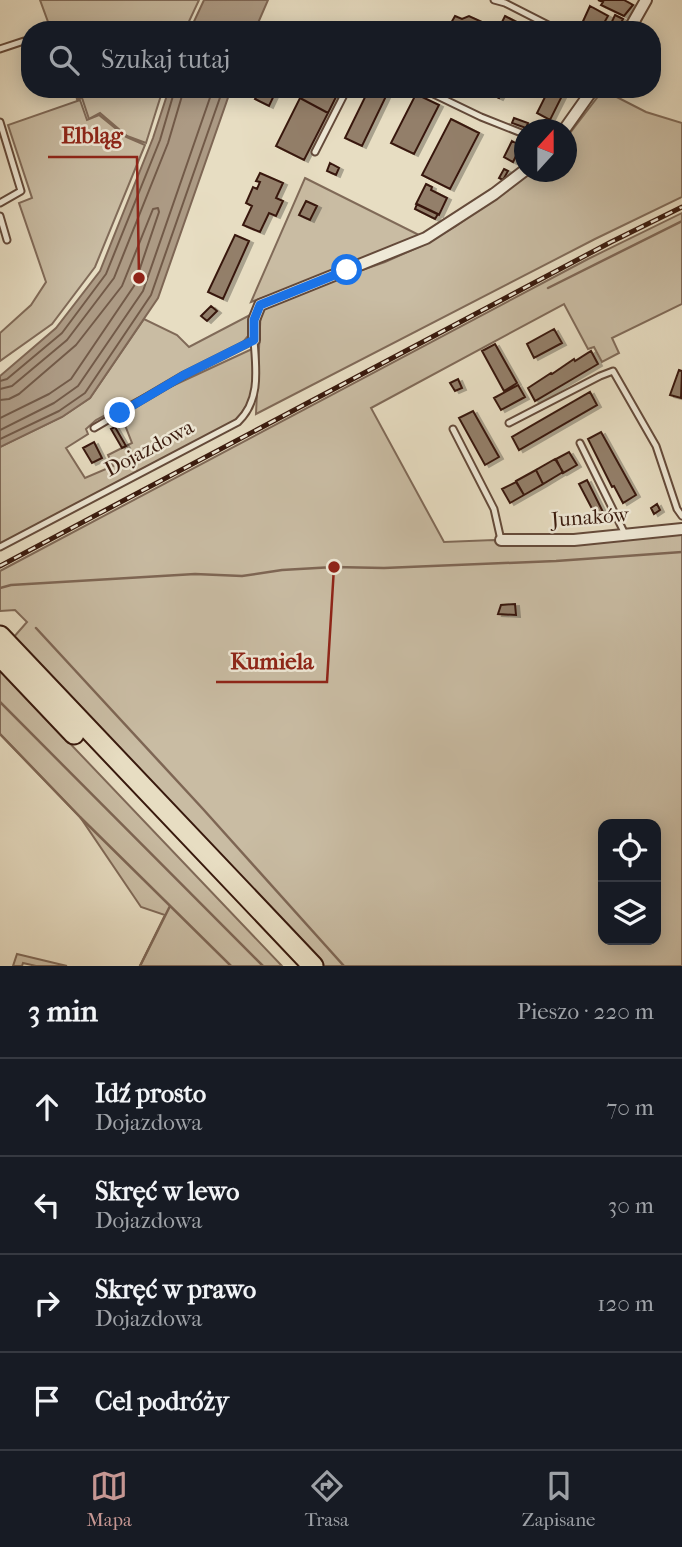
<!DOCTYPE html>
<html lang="pl">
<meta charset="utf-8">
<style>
body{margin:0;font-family:"IM FELL French Canon",serif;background:#20242c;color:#f1f3f6}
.controls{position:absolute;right:21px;bottom:21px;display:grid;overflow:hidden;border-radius:14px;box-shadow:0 4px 18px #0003}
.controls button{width:63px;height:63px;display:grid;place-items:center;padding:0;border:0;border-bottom:2px solid #363941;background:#171b24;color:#f1f3f6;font:35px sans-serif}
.compass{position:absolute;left:514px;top:119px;width:63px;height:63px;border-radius:50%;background:#171b24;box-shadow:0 4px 18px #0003;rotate:21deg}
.stop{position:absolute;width:21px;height:21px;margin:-16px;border:5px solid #1a73e8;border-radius:50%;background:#fff}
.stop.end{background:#1a73e8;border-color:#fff;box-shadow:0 2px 7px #0008}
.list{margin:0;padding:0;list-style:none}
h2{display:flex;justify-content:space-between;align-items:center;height:91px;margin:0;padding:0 28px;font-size:30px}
h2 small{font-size:23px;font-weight:400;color:#9ea1a6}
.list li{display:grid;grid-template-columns:46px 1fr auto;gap:21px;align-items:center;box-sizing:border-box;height:98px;padding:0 28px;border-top:2px solid #363941}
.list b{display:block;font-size:26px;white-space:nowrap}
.list p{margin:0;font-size:23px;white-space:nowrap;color:#9ea1a6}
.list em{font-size:23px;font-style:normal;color:#9ea1a6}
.icon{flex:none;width:38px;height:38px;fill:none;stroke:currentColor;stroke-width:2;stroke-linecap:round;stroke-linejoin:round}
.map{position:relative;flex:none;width:682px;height:966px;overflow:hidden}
.search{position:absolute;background:#171b24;box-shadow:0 4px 18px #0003;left:21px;right:21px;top:21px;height:77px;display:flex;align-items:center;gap:18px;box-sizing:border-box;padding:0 24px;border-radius:28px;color:#9ea1a6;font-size:26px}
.sheet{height:483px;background:#171b24}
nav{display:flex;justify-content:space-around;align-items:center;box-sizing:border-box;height:98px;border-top:2px solid #363941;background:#171b24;font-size:19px;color:#9ea1a6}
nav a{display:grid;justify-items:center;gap:4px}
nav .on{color:#c59692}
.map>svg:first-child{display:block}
.green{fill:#c9bca3;stroke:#806a58;stroke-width:2;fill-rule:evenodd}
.water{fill:#ac9a84;stroke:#7e6654;stroke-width:2}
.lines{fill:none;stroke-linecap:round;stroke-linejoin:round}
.shore{stroke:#725a48;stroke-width:2}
.stream{stroke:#7e6654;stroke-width:2.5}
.building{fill:#937f6b;stroke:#38190d;stroke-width:2;filter:url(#shadow)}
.service-casing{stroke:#644a3a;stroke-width:9}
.minor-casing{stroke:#644a3a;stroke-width:14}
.motorway-casing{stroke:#38190d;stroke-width:23}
.service{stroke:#efe9d7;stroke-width:5}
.minor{stroke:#efe9d7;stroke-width:10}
.motorway{stroke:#e7ddc2;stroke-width:19}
.rail-casing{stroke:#38190d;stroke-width:5}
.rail{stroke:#efe9d7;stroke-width:2.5;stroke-dasharray:8;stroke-linecap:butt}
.route{stroke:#1a73e8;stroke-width:9}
.labels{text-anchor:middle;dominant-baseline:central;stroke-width:5;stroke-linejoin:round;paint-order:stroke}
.street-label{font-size:21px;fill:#38190d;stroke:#efe9d7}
.leader{fill:none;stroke:#8f2418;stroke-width:2.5}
.callout-dot{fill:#8f2418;stroke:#efe9d7;stroke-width:2.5}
.callout-label{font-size:23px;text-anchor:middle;font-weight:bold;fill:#8f2418;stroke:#efe9d7;stroke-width:5;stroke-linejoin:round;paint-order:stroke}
</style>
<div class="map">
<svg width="682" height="966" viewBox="0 0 682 966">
<defs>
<filter id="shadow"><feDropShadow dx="4" dy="2" stdDeviation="0" flood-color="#0004"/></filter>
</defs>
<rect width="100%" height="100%" fill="#e7ddc2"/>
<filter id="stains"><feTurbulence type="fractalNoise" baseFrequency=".00286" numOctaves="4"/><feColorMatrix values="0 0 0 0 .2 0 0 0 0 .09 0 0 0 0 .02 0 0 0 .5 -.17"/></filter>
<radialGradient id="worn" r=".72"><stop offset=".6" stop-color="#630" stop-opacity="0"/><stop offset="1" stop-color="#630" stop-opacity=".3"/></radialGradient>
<path class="green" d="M40,0H199L185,30H51Z
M74,89H163L146,143L127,136L100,113L89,119L82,98L77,99Z
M603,90L646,112L682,123V197L595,239L256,414L261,305L385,262L421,246L456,226L531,172H566L567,137Z
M80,100L87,120L99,115L126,137L145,145L95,267L52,324L0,361V333L31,305L46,282L19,203L32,198L8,125Z
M305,178L423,237L389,252L251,302Z
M682,213V304L612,338L619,353L602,362L594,347L588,349L564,304L371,408L444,542L494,540L498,544L576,543L682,534V966H324L13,638L27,622L15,610L0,611V571L588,259ZM603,824H656V940H603Z
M250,315L249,335L243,342L96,420L86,429L88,434L66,448L85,478L113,466L108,455L132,443L121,415L170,387L252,349C255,383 256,405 227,427L0,545V447L62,417L90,398L144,319L177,335L189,347Z
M0,670L282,966H140L165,915L141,907L80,817L0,734Z
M17,954L67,966H36L23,963L22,966H13Z"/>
<path class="water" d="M204,0H268L255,30H190Z
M169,89H231L158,298L90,398L62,417L0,447V376L56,328L100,271L153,138Z"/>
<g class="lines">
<path class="shore" d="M0,381L7,379L62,333L106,274L160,140L175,89
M0,389L12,386L67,340L114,278L168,143L184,89
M0,400L9,399L19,394L76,345L122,286L153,209L158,208L159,212L134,286L71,379L49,394L0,418
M0,430L54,403L78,386L143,291L213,89
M0,439L59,411L85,393L151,295L223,89"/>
<path class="stream" d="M548,288L682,221
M0,588L11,585L195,574L242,576L282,570L334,567L384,568L556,561L682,552
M36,628L203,809L344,966
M0,702L263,966
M0,734L80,817L231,966
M140,966L170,906"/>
</g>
<path class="building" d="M598,0H624L633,5L624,16L601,5L603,2Z
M590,6L608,16L600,30H579Z
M615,15L623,19L618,30H608Z
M455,16L462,19L469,16L482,22L478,30H464L451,23Z
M505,16L532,30H498Z
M260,89H277L269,106L255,99Z
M304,89H340L328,113L300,98Z
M369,89L389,90L362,146L345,138Z
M480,89H504L499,98Z
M549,89L565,90L550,120L537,113Z
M416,94L439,105L414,154L391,143Z
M300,98L328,113L304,160L276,146Z
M514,118L528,123L526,128L512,123Z
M451,119L479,133L450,189L422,175Z
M512,141L521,146L513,162L504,157Z
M330,163L339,168L336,175L327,171Z
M504,169L508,171L503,180L499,178Z
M260,173L283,183L276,198L283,201L276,216L269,213L260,232L243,225L252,206L246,203L253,187L257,189L260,182L256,181Z
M426,184L432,187L431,190L447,198L439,215L416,204Z
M306,201L317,206L310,220L299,215Z
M417,204L438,214L435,219L415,209Z
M235,235L249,241L223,299L208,292Z
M211,306L217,311L207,321L201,316Z
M554,329L562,343L534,358L527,344Z
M495,344L517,383L504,391L482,351Z
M591,351L598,364L535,401L528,388L551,373L552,374L574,359L575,361Z
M679,370L682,371L681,398L670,395Z
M458,379L462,388L455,391L450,383Z
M518,385L525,397L501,410L494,398Z
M590,392L597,405L519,450L512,437Z
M473,411L499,457L485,465L459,418Z
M115,427L126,446L122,448L111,429Z
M601,432L636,495L623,503L614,486L612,487L588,439Z
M94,442L102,458L92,463L83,448Z
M569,452L577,465L563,473L556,459Z
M555,459L563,472L543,484L536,470Z
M536,470L543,484L524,495L516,481Z
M587,480L606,518L599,522L579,484Z
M516,482L524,495L510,503L502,489Z
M657,504L660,510L654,514L651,508Z
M515,604L516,615L498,614L501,605Z"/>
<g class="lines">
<g class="service-casing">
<path id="service" d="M494,0L505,3L558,30
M0,49L24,41
M423,89L481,117L524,134
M0,122L21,191L0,203
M315,152L347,89
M0,216L7,240
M509,423L600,376L613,371L656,446L677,509L682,516
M453,429L494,509L501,540
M580,443L625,534
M0,547L238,422C261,400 256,369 254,340L184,375L94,428"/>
</g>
<g class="minor-casing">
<path id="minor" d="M629,30L646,0
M564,130L593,89
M254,340V320L260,305L426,238L494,194L524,171
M501,540H574L682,529"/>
</g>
<g class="motorway-casing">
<path id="motorway" d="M0,636L313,966
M0,656L74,734"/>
</g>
<use href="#service" class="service"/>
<use href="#minor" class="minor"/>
<use href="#motorway" class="motorway"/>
<g class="rail-casing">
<path id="rail" d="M0,566L611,242L682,207"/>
</g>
<use href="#rail" class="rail"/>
</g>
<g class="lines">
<path class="route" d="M120,413L184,375L254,340V320L260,305L347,270"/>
</g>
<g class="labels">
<g class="street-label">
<text transform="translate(149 448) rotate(-28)">Dojazdowa</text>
<text transform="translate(590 517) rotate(-4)">Junaków</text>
</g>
</g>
<path class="leader" d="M139 278L137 157H48M334 567L327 682H216"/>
<g class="callout-dot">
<circle cx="139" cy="278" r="7"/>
<circle cx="334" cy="567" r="7"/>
</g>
<g class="callout-label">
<text x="92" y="143">Elbląg</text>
<text x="272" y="669">Kumiela</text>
</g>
<rect width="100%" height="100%" filter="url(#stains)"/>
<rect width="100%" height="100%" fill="url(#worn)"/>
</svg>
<div class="controls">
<button><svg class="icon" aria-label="locate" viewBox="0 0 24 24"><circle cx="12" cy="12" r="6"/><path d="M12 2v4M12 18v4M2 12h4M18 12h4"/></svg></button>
<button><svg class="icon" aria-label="layers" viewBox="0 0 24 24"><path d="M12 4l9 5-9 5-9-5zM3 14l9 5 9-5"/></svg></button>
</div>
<svg class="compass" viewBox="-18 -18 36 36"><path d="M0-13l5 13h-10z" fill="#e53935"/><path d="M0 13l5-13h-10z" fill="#9ea1a6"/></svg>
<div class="stop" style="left:347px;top:270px"></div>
<div class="stop end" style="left:120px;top:413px"></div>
<div class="search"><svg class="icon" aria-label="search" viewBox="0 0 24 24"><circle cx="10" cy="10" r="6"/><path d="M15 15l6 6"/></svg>Szukaj tutaj</div>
</div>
<section class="sheet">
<h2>3 min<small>Pieszo · 220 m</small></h2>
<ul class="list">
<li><svg class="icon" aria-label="ahead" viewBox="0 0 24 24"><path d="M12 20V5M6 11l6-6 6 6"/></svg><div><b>Idź prosto</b><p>Dojazdowa</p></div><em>70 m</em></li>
<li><svg class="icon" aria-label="left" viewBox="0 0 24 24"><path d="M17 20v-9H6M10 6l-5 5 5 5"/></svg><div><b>Skręć w lewo</b><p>Dojazdowa</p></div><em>30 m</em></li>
<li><svg class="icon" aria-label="right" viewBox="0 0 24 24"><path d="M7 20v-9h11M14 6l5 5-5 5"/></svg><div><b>Skręć w prawo</b><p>Dojazdowa</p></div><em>120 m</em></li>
<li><svg class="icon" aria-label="arrive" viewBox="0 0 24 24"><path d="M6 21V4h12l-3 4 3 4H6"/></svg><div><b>Cel podróży</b></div></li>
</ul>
</section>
<nav>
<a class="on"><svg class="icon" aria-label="map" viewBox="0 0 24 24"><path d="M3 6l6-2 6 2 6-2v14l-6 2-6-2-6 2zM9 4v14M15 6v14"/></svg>Mapa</a>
<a><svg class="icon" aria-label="directions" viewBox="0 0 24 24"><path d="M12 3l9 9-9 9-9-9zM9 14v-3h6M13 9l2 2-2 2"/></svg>Trasa</a>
<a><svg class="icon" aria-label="saved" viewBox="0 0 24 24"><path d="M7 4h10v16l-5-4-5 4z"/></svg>Zapisane</a>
</nav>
